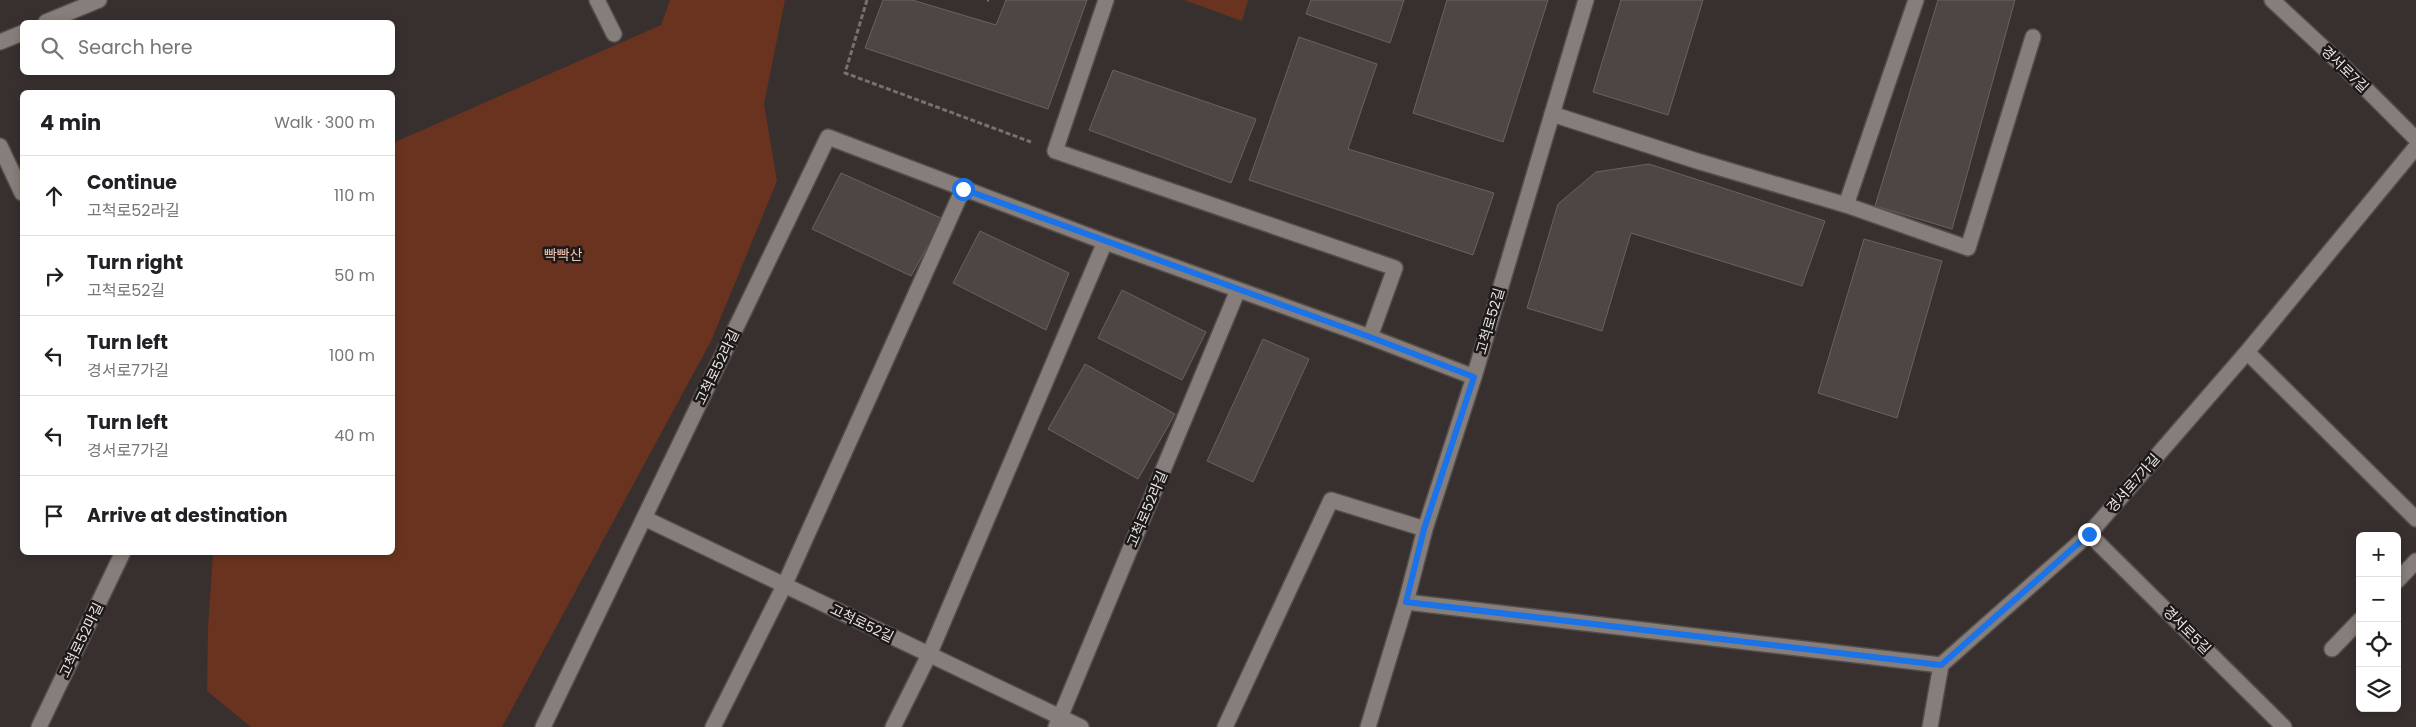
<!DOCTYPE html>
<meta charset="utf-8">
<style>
body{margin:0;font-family:Poppins,"Noto Sans KR",sans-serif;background:#f6f6f6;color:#202124}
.controls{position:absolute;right:15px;bottom:15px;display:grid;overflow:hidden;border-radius:8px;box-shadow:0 2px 8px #0003}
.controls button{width:45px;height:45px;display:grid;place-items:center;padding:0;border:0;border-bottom:1px solid #e0e0e0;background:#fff;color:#202124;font:25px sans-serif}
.stop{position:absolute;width:15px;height:15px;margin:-11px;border:4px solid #1a73e8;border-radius:50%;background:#fff}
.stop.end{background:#1a73e8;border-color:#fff;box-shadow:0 1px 5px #0008}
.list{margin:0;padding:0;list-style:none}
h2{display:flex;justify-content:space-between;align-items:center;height:65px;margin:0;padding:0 20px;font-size:21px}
h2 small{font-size:16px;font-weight:400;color:#757577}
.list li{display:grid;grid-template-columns:32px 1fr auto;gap:15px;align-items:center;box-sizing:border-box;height:80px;padding:0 20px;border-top:1px solid #e0e0e0}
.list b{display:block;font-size:19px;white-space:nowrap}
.list p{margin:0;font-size:16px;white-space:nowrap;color:#757577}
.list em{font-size:16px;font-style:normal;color:#757577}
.icon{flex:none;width:28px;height:28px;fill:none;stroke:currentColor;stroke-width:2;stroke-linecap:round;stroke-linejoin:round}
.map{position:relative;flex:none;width:2416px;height:727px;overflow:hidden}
.search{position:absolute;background:#fff;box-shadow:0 2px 8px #0003;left:20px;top:20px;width:375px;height:55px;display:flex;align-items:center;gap:12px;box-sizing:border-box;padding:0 18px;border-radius:8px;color:#757577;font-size:19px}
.panel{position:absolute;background:#fff;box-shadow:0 2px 8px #0003;left:20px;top:90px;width:375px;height:465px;border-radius:8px}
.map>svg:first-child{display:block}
.green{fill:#69331f}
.building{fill:#4d4643;stroke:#6a6260}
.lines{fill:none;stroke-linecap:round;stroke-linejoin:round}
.lane-casing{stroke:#534d4b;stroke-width:18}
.street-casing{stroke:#534d4b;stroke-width:18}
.path{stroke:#76716f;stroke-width:3;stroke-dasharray:5 2.5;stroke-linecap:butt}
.lane{stroke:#867e7b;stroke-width:15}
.street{stroke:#867e7b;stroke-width:15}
.route{stroke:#1a73e8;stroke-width:6}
.labels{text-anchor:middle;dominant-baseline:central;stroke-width:5;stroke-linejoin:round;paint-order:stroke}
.street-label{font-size:14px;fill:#e9e5e3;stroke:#1c1918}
.park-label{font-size:14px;fill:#f7c5b4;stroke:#1c1918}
</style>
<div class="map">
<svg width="2416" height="727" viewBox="0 0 2416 727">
<rect width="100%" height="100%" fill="#37302e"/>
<path class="green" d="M670,0H785L764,104L777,181L711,341L502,727H251L207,691L208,626L213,554L214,552H392L393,143L661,25Z
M1184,0H1248L1242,21Z"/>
<path class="building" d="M883,0H912L996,25L1006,0H1087L1048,109L865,48Z
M1311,0H1404L1390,43L1306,14Z
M1447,0H1548L1503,142L1413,113Z
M1621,0H1703L1668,115L1593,92Z
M1938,0H2015L1952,229L1875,206Z
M1299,37L1377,64L1348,149L1494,193L1473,255L1249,180Z
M1113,70L1256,119L1231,183L1089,130Z
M1649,164L1825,221L1802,286L1631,233L1602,331L1527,308L1558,204L1596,172Z
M841,173L943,219L911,276L812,229Z
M980,231L1069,273L1046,330L953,283Z
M1864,239L1942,261L1897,418L1818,393Z
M1122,290L1206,332L1182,380L1098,338Z
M1263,339L1309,359L1253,482L1207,461Z
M1085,364L1175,414L1138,479L1048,429Z"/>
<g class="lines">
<g class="lane-casing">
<path id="lane" d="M1106,0L1055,151L1395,268L1370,337
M1552,114L1697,161L1846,205L1968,248L2033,37
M1406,602L1941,665"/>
</g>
<g class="street-casing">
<path id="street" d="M597,0L614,34
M2272,0L2342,65L2416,139
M46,22L99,0
M0,42L22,33
M0,146L22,193
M1846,205L1916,0
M2247,352L2416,519
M644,518L1081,727
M2089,534L2284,727
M2397,581L2416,561
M2332,649L2360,620
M39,727L123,552
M543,727L828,137L1105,242L1370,337L1474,377
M713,727L784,586L963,189
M893,727L929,655L1105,242
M1056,727L1238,290
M1225,727L1331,500L1425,529
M1368,727L1406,602L1425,529L1474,377L1586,0
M1930,727L1941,665L2089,534L2247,352L2416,147"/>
</g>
<path class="path" d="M867,0L845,73L1031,142
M987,0H989"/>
<use href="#lane" class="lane"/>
<use href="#street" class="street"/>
</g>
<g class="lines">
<path class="route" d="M963,189L1370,337L1474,377L1424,529L1406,602L1941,665L2089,534"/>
</g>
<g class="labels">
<g class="street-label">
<text transform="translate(2345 69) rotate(44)">경서로7길</text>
<text transform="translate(1490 321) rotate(-74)">고척로52길</text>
<text transform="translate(717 367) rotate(-64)">고척로52라길</text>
<text transform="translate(2133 483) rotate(-49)">경서로7가길</text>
<text transform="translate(1147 509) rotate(-67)">고척로52라길</text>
<text transform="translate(862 623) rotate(26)">고척로52길</text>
<text transform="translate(2187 630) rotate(45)">경서로5길</text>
<text transform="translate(81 640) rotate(-64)">고척로52마길</text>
</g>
<g class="park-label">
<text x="563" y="255">빡빡산</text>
</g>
</g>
</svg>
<div class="controls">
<button>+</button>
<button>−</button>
<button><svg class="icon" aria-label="locate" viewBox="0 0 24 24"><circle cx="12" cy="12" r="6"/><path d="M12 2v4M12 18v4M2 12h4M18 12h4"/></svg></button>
<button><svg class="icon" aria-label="layers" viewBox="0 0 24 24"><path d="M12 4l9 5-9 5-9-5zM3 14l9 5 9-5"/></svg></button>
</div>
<div class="stop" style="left:963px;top:189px"></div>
<div class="stop end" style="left:2089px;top:534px"></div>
<div class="search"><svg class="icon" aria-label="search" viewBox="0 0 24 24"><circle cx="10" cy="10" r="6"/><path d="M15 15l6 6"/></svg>Search here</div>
<section class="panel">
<h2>4 min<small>Walk · 300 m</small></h2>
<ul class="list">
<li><svg class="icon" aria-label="ahead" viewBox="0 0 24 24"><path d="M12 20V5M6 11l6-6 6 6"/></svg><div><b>Continue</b><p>고척로52라길</p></div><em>110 m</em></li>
<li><svg class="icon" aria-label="right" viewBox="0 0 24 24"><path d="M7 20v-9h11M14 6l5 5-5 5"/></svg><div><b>Turn right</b><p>고척로52길</p></div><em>50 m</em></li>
<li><svg class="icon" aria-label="left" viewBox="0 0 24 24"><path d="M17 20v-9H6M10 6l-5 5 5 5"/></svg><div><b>Turn left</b><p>경서로7가길</p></div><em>100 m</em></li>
<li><svg class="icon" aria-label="left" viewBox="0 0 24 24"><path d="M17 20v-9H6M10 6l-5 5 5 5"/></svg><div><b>Turn left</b><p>경서로7가길</p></div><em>40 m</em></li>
<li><svg class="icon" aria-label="arrive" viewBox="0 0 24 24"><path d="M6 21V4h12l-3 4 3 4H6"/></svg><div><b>Arrive at destination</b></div></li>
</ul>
</section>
</div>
